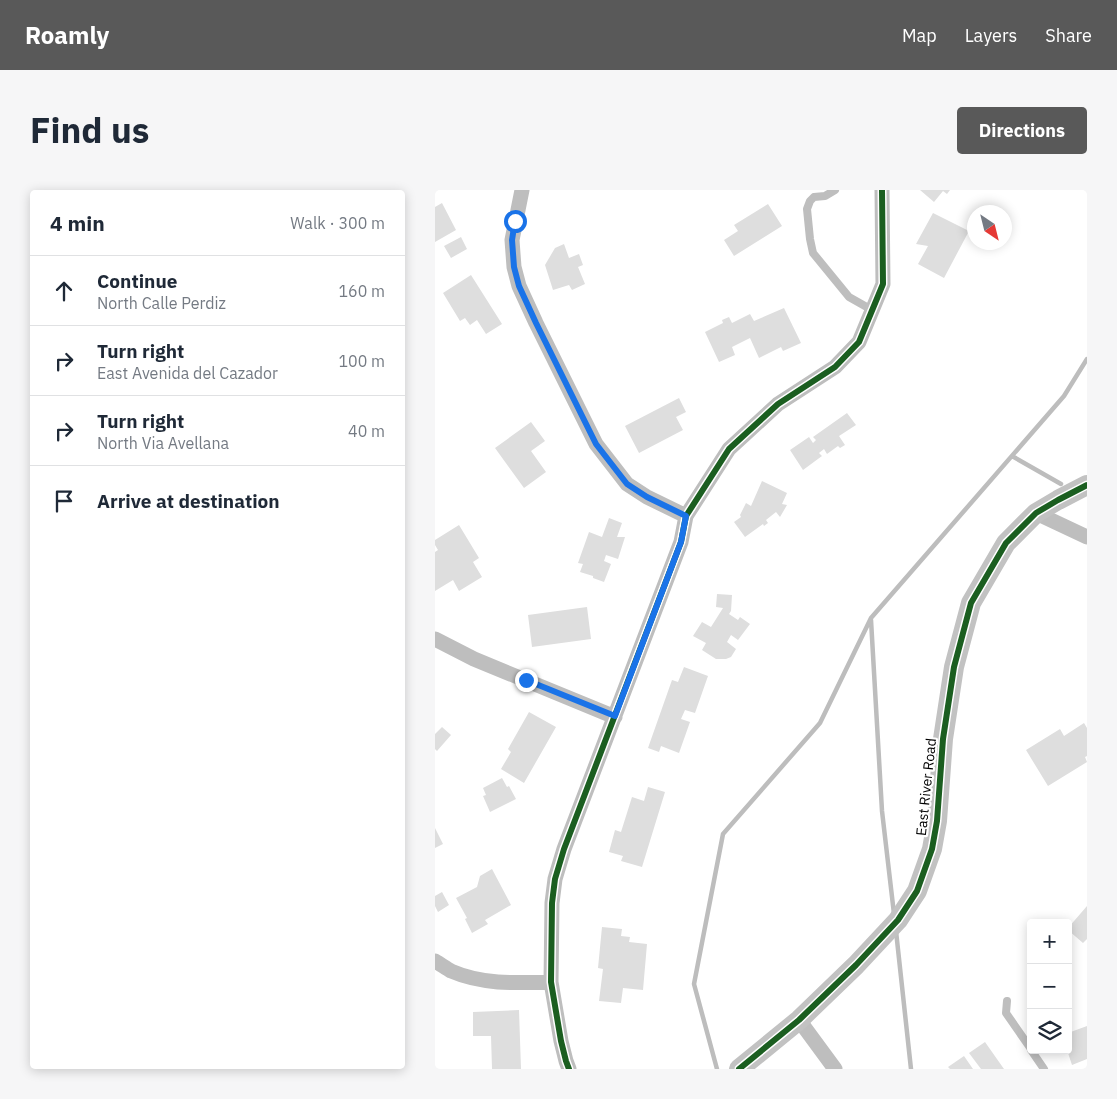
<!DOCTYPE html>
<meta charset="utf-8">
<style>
body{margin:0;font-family:"IBM Plex Sans",sans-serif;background:#f6f6f7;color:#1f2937}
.controls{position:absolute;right:15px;bottom:15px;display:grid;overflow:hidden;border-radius:5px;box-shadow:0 2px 12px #0003}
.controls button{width:45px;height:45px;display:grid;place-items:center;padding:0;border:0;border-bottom:1px solid #e0e1e3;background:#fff;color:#1f2937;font:25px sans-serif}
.compass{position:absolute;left:532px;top:15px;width:45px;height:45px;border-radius:50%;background:#fff;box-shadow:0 2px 12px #0003;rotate:145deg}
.stop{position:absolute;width:15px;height:15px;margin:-11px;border:4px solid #1a73e8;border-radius:50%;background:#fff}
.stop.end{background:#1a73e8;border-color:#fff;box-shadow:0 1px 5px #0008}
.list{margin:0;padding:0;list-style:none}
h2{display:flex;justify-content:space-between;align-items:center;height:65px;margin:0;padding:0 20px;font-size:21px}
h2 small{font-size:16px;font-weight:400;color:#747a83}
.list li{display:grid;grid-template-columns:32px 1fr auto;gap:15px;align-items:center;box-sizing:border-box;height:70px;padding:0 20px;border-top:1px solid #e0e1e3}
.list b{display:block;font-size:19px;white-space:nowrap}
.list p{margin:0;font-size:16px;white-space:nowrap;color:#747a83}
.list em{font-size:16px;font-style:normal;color:#747a83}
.icon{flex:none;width:28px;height:28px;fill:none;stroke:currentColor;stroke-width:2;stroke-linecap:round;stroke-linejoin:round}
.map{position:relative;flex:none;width:652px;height:879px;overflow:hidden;border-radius:5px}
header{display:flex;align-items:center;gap:30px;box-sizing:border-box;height:70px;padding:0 25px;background:#595959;color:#fff}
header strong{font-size:24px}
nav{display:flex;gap:28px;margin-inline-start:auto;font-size:18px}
.intro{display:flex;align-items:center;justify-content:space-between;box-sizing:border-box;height:120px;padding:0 30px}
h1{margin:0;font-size:35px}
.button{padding:12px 22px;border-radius:5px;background:#595959;color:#fff;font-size:18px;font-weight:700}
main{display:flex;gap:30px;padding:0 30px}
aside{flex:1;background:#fff;border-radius:5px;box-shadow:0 2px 12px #0003}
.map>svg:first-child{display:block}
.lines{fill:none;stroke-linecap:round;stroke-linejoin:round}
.stream{stroke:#bdbdbd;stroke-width:4.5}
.building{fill:#dedede}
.lane{stroke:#bebebe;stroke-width:8}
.street{stroke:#bebebe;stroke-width:15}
.secondary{stroke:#c2c2c2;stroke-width:20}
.cycleway-casing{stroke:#fff;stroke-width:9}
.cycleway{stroke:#1b5e20;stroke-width:6}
.route{stroke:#1a73e8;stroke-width:6}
.labels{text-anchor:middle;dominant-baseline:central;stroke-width:4.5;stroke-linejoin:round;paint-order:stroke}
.street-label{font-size:14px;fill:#000;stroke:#fff}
</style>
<header>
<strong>Roamly</strong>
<nav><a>Map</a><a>Layers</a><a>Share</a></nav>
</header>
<div class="intro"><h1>Find us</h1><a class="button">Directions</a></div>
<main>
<aside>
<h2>4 min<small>Walk · 300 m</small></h2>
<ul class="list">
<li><svg class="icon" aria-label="ahead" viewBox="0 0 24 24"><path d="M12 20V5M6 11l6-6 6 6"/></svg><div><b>Continue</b><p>North Calle Perdiz</p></div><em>160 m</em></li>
<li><svg class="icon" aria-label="right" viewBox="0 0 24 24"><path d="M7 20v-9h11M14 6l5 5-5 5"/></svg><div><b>Turn right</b><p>East Avenida del Cazador</p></div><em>100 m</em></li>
<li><svg class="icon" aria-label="right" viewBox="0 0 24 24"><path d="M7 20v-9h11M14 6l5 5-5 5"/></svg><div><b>Turn right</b><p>North Via Avellana</p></div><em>40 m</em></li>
<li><svg class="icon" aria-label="arrive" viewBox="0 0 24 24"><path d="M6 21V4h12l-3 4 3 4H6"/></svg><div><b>Arrive at destination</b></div></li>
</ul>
</aside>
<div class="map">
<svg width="652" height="879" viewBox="0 0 652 879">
<rect width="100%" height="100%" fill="#fff"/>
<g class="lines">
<path class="stream" d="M577,266L626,294
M436,430L447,621L459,724
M461,741L476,879
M282,879L259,794L288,644L385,533L436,428L629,206L652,169"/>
</g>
<path class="building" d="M485,0H515L512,4L508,1L499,12Z
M7,13L21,40L0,52V17Z
M333,14L347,36L299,66L289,50L303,41L299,35Z
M498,23L534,41L509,88L483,74L493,56L481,54Z
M26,47L32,59L16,68L9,56Z
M129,54L134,68L144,64L148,75L143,77L150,94L137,100L134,95L118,100L110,75L120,58Z
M36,85L67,134L51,144L42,130L35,135L30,128L25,131L8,103Z
M349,118L366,153L348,161L346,157L324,168L315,148L297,157L300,165L284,172L270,142L288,133L287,130L294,127L297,133L315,124L319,131Z
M244,208L251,222L241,227L248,240L204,263L190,236Z
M412,223L421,235L404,246L410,255L405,258L403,256L392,264L389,259L384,263L387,266L368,280L355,260L374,247L378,253L381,250L378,247Z
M96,232L110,251L96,261L111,282L89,298L60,258Z
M327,291L352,303L347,314L352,315L345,327L341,322L331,330L333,333L329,336L328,334L310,347L299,332L306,327L305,325L311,313L316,316Z
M174,328L187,333L182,347H190L183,369L171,365L169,371L176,374L169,392L158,388V386L145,382L148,374L143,373L154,342L167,347Z
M24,335L44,368L38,372L47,387L24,401L18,390L0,401V362L3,360L0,355V350Z
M282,404L297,405L296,421L294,424L303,430L305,427L315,434L303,450L296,445L292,452L301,459L296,467L291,469H281L267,460L271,453L258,446L267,432L276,437L288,418L281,417Z
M152,417L156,449L97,457L93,425Z
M249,477L273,486L260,523L250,520L246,529L255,532L244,563L226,556L224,562L213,558L237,490L243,492Z
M94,522L121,537L89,593L66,579L76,562L73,559Z
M649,533L652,538V566L650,567L652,572L613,596L591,560L625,539L629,546Z
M7,537L16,545L2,561L0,559V544Z
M67,588L72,597L74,596L81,609L55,622L48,606L51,605L48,598Z
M213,597L230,602L207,677L186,671L188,666L174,662L180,640L186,642L197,607L209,611Z
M0,638L8,654L0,658Z
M57,679L76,715L50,730L53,734L37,743L30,729L32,728L21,708L42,697L45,686Z
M7,702L14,715L3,722L0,716V706Z
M652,716V749L648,753L633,740V738Z
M167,737L187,739L186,746L195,747L194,752L212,754L208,800L188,798L186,813L164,811L168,779L163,778Z
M84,820L86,879H57L56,846H38V822Z
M652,836V869L637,875L632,860H633V843Z
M550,852L569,879H546L534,863Z
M529,866L538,879H515L513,877Z"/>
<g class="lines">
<path class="lane" d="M400,0L390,6L379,7L375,11L372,19L375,49L378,63L414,107L437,120
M572,811L571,823L596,859
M596,860L609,879"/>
<path class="street" d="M87,0L77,50L79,77L84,96L101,133L161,254L192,294L212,307L251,326
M601,323L652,347
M0,449L39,469L180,527
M0,771C5,774 11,778 16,781C48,795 83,793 116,792
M364,830L400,879
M134,879L131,871L126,851L116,792L117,713L120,689L129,659L246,352L251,326L294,259L343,214L400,177L424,152L448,94L447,0"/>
<path class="secondary" d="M304,879L364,830L421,775L463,730L482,701L497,659L502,631L508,549L519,477L536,413L571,353L601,323L623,310L652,295"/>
<g class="cycleway-casing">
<path id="cycleway" d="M134,879L131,871L126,851L116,792L117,713L120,689L129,659L246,352L251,326L294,259L343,214L400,177L424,152L448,94L447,0
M304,879L364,830L421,775L463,730L482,701L497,659L502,631L508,549L519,477L536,413L571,353L601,323L623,310L652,295"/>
</g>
<use href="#cycleway" class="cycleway"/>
</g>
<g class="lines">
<path class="route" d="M80,31L77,50L79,77L84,96L101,133L161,254L192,294L212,307L251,326L246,352L180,526L91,490"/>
</g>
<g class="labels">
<g class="street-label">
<text transform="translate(491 597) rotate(-84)">East River Road</text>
</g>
</g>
</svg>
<div class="controls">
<button>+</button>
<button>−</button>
<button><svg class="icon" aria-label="layers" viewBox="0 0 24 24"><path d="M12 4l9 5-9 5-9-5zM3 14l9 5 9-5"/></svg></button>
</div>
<svg class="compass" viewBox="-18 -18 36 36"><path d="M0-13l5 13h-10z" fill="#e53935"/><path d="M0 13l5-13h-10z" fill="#747a83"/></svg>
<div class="stop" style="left:80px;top:31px"></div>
<div class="stop end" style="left:91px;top:490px"></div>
</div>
</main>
